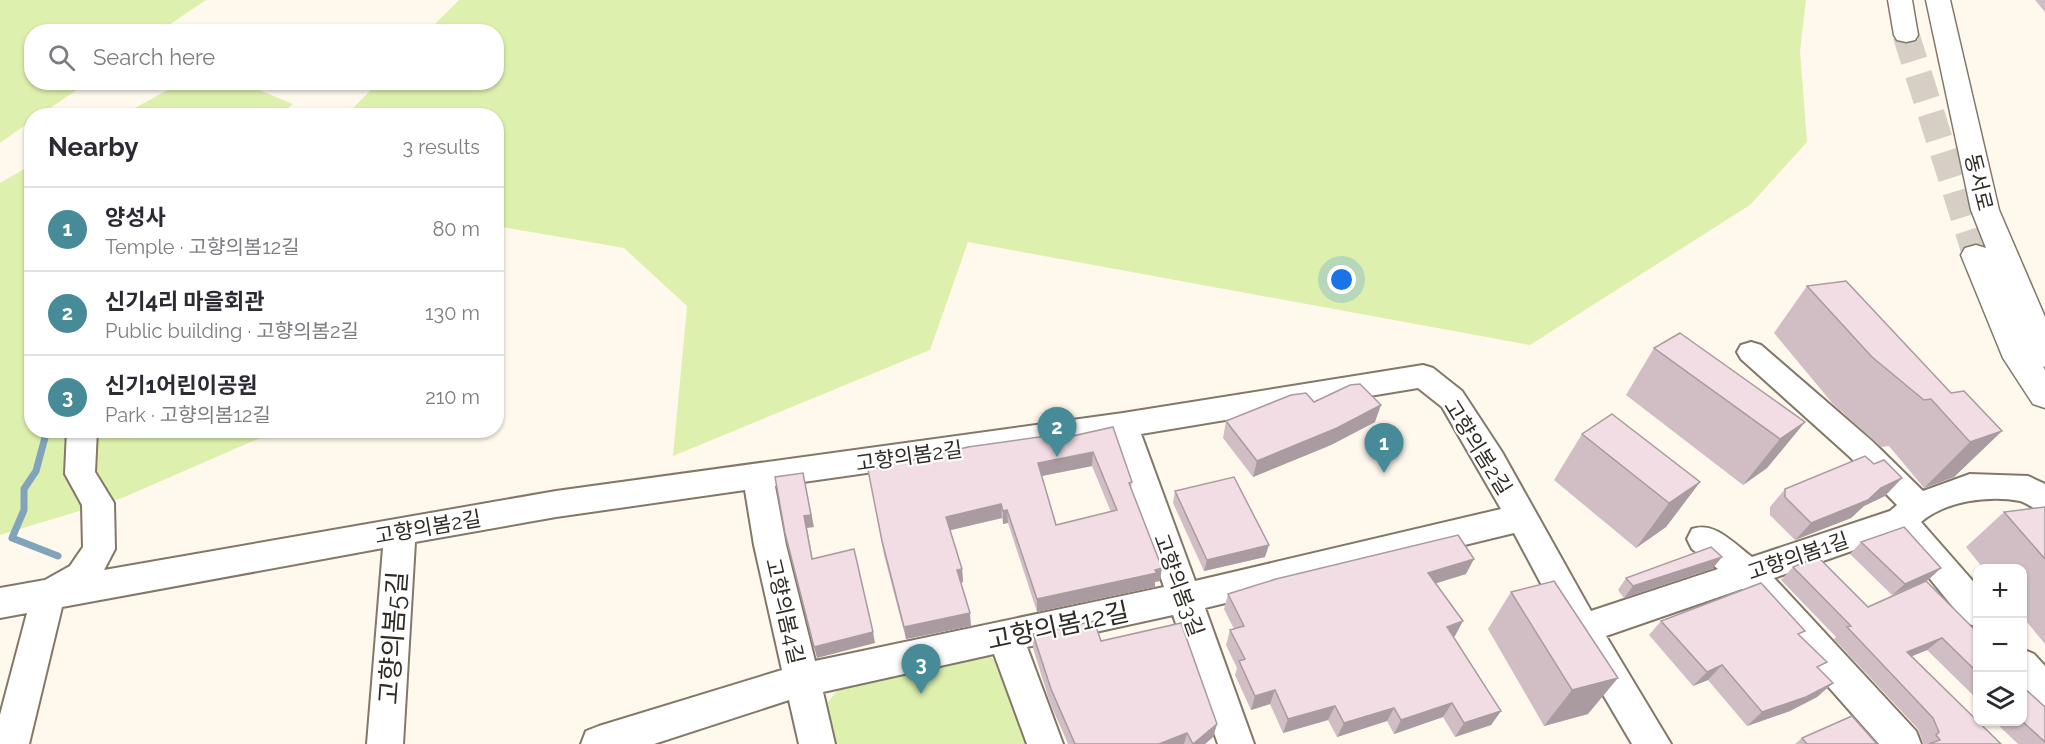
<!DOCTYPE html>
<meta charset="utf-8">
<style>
body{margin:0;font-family:Raleway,"Noto Sans KR",sans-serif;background:#f7f7f7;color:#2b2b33}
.controls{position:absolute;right:18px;bottom:18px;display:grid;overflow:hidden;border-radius:12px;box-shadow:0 2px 4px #0004}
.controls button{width:54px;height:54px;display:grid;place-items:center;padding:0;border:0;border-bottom:2px solid #e1e1e2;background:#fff;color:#2b2b33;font:30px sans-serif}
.you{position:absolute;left:1342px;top:280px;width:21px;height:21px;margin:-15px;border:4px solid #fff;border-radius:50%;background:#1a73e8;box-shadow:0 0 0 9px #1a73e833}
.badge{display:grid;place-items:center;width:39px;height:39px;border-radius:50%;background:#478b99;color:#fff;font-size:20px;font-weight:700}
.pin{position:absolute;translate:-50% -50px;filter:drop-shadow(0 2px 3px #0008)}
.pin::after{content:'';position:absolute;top:32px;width:21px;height:18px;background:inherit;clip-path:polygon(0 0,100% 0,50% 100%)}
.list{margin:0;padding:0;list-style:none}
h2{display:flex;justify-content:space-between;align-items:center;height:78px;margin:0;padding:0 24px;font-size:26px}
h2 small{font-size:20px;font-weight:400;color:#7c7c81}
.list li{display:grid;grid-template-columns:39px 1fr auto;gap:18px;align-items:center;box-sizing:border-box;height:84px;padding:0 24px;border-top:2px solid #e1e1e2}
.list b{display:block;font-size:22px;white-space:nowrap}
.list p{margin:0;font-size:20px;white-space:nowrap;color:#7c7c81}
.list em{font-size:20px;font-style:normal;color:#7c7c81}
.icon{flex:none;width:33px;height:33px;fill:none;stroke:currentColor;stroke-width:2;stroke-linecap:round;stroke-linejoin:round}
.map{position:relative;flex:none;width:2045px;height:744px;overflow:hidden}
.search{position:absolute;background:#fff;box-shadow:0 2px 4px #0004;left:24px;top:24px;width:480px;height:66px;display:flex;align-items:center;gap:15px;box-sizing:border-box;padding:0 21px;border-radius:24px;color:#7c7c81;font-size:22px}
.panel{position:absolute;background:#fff;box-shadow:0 2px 4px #0004;left:24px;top:108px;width:480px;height:330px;border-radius:24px}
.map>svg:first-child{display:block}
.green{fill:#def0ae}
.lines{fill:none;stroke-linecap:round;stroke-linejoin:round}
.stream{stroke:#82a3bc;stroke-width:7}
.highway-tunnel{stroke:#d5cfc5;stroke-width:27;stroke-dasharray:27 14;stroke-linecap:butt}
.minor-casing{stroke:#827868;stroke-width:4}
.highway-casing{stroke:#827868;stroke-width:3}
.minor{fill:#fff;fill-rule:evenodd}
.highway{fill:#fff;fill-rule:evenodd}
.wall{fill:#d0bec4;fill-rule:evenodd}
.shaded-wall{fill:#a99ba0}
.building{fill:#f2dde4;stroke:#a99ba0;stroke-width:1.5;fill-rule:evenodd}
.labels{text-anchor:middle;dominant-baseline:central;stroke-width:4.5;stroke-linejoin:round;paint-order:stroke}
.street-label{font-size:21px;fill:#2f2b25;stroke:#fff}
.near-street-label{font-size:26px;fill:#2f2b25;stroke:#fff}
</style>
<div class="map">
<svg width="2045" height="744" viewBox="0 0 2045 744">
<rect width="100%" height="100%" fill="#fff8ed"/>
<path class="green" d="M0,0H206L160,31L32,32V82L87,83L40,115L32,116L31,121L0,143Z
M459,0H1806L1800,51L1807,142L1750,205L1530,345L968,242L930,350L673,456L687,306L624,248L497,226L496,116L346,115L378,83L496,82V32L428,31Z
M192,82L242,83L293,104L279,115H122L166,91Z
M31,165L32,430L276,431L122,498L0,535V183Z
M969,652L993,658L1026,744H833L824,707L845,681Z"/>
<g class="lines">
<path class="stream" d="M47,430L36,471L24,489V510L12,538L58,556"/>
<path class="highway-tunnel" d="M1906,35L1976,255"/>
<g class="minor-casing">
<path id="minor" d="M1751,342L1761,345L1872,441L1923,491L1970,474L2028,476L2045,484V514C2036,511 2028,503 2020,501C1989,495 1945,501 1921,522L1978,587V627L1966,623L1895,536L1774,578L1916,731L1921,744H1879L1742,589L1606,636L1671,744H1632L1571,640L1514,533L1205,608L1254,744H1218L1173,615L1027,647L1063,744H1027L994,654L823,692L835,744H799L789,700L654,744H581L586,731L599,726L782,670L754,545L745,490L556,517L415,542L403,744H367L383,548L62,607L29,744H0V715L27,613L0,618V588L45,580L70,566L83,547L82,505L65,474L67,430H97L95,472L114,503L115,549L104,570L556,491L1123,413L1423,365L1433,368L1462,391L1502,452L1591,611L1718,569L1692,549L1687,539L1692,529C1715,521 1734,544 1752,557L1890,511L1897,505L1850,457L1741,359L1737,352L1741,345ZM1418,388L1442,407L1501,509L1195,581L1141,434ZM1113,438L1164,587L815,661L786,545L775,486Z
M2022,649L2034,654L2045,666V709C2015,697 2022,677 2022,649Z"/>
</g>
<g class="highway-casing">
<path id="highway" d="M1888,0H1912L1918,35L1915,40L1906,42L1897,40L1894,35Z
M1926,0H1950L1999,210L2045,317V367L2043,366L2045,370V408L2033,404L2003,358L1961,255L1965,248L1976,245L1986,248L1971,210Z"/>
</g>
<use href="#minor" class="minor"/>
<use href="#highway" class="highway"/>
</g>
<path class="wall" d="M2035,0H2045V12Z
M1807,286L1951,393L2002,431L1954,477L1924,488L1889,446L1881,447L1833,404L1774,333Z
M1654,348L1805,422L1767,468L1743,485L1626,395Z
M1314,402L1375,422L1331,445L1253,477L1223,438L1226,421Z
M1113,427L1132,482L1131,488L1160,581L1155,582V587L1037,612L1008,523L1003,524L1002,518L950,530L962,569L963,582L961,583L971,626L906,639L884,555L871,484L1068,437ZM1092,466L1111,512L1056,525L1041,476Z
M1582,434L1700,482L1666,527L1636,548L1554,480Z
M1874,464L1902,478L1885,496L1864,506L1851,518L1795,540L1770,515V507L1785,489Z
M1175,491L1265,557L1204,571L1173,503Z
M2045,507V644L2022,616V568H1983L1966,547L2004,512Z
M1861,542L1941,568L1928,580L1892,595L1850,554Z
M1722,557L1712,569L1624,598L1618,590L1626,578Z
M1793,567L1868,607L1977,632V699L1927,650L1912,656L2001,744H1922L1923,743L1918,729L1834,639L1836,637L1781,580Z
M1466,574L1436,583L1455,636L1453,637L1501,711L1491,725L1455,737L1443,717L1394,734L1387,721L1337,737L1328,720L1283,733L1270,704L1251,710L1235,675L1237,668L1226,645L1230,630L1234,629L1224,609L1228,594Z
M1511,592L1588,714L1544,726L1488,629Z
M1661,621L1800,636L1819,669L1833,683L1817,697L1790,711L1747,726L1708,680L1693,686L1649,635Z
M1033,634L1101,641L1217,724L1213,737L1205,744H1068L1050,703L1033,648Z
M2022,686L2045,707V744H2018L1995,722H2022Z
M1802,738L1877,744H1795Z"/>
<path class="shaded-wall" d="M1381,405L1375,422L1331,445L1253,477L1257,461Z
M1805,422L1767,468L1743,485L1780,439Z
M2002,431L1954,477L1924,488L1970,442Z
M1093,452L1092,466L1037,477L1038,463Z
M803,473L814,527L807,528L815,571L804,516Z
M1902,478L1885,496L1864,506L1851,518L1795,540L1811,523Z
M1700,482L1666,527L1636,548L1669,503Z
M1001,504L1002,518L947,531L946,517Z
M1007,510L1008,523L1003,524V511Z
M1269,545L1265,557L1204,571L1207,560Z
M1722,557L1712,569L1624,598L1633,586Z
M1474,559L1466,574L1421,588L1428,573Z
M1162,568L1160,581L1155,582V587L1037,612V599Z
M1941,568L1928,580L1892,595L1905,584Z
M962,569L963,582L958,583L957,570Z
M970,613L971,626L906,639L904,627Z
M1463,621L1455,636L1439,642L1447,627Z
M873,632L875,643L817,658L814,647Z
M1942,638L1927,650L1893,664L1907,652Z
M1722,665L1708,680L1693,686L1707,672Z
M1618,678L1588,714L1544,726L1572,690Z
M1833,683L1817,697L1790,711L1747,726L1762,712Z
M1275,690L1270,704L1251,710L1255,696Z
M1452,703L1443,717L1394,734L1401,720Z
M1335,706L1328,720L1283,733L1288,719Z
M1394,708L1387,721L1337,737L1344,723Z
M1501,711L1491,725L1455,737L1464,723Z
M1217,724L1213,737L1205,744H1193Z
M1187,733L1184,744H1159Z"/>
<path class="building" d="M1846,281L1951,393L1964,391L2002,431L1970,442L1931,399L1924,400L1872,357L1807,286Z
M1680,333L1805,422L1780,439L1654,348Z
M1360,384L1381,405L1337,428L1257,461L1226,421L1291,395L1306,393L1314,402L1350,385Z
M1612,414L1700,482L1669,503L1582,434Z
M1113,427L1132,482L1129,483L1162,568L1155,570L1157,573L1037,599L1007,510L1003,511L1001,504L946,517L962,569L957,570L970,613L904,627L882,541L868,470L968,447L1067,433L1068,437ZM1093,452L1117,510L1056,525L1038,463Z
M1865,456L1874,464L1884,460L1902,478L1881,488L1868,500L1811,523L1785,497V489Z
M803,473L811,515L804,516L812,559L854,549L873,632L814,647L785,533L775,477Z
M1234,477L1269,545L1207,560L1175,491Z
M2045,507V559L2004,512Z
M1904,527L1941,568L1905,584L1861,542Z
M1458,535L1474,559L1428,573L1463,621L1447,627L1501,711L1464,723L1452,703L1401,720L1394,708L1344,723L1335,706L1288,719L1275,690L1255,696L1239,661L1245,659L1230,630L1244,626L1228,594L1276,579Z
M1711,547L1722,557L1633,586L1626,578Z
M1818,557L1868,607L1926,581L1977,632V672L1942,638L1907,652L2001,744H1929L1940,740L1936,735L1939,732L1933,718L1847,627L1851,626L1793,567Z
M1554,581L1618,678L1572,690L1511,592Z
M1761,583L1805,631L1798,634L1827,662L1817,667L1833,683L1806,697L1762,712L1722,665L1707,672L1661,621Z
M1094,621L1101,641L1181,623L1217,724L1193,744L1187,733L1159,744H1075L1051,689L1033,634Z
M2022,686L2045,707V742L2022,721Z
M1852,716L1877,744H1807L1802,738Z"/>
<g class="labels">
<g class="street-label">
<text transform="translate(1979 182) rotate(76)">동서로</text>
<text transform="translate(1478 447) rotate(58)">고향의봄2길</text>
<text transform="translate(909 456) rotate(-8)">고향의봄2길</text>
<text transform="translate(428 527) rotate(-10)">고향의봄2길</text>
<text transform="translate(1798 556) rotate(-19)">고향의봄1길</text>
<text transform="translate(1179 585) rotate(70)">고향의봄3길</text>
<text transform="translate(785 611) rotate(77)">고향의봄4길</text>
</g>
<g class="near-street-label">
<text transform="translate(1058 626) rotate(-12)">고향의봄12길</text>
<text transform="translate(393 638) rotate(-86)">고향의봄5길</text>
</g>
</g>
</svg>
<div class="controls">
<button>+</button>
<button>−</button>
<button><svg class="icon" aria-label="layers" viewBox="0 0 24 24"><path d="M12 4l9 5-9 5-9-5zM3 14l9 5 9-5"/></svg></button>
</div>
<div class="you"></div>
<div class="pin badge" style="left:1384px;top:473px">1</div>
<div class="pin badge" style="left:1057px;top:457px">2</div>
<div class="pin badge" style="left:921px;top:694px">3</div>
<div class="search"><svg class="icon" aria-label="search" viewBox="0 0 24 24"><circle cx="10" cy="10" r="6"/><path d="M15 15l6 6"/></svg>Search here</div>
<section class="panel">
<h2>Nearby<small>3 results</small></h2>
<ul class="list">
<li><span class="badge">1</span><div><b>양성사</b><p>Temple · 고향의봄12길</p></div><em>80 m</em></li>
<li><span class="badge">2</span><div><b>신기4리 마을회관</b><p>Public building · 고향의봄2길</p></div><em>130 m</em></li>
<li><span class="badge">3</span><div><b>신기1어린이공원</b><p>Park · 고향의봄12길</p></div><em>210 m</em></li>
</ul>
</section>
</div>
